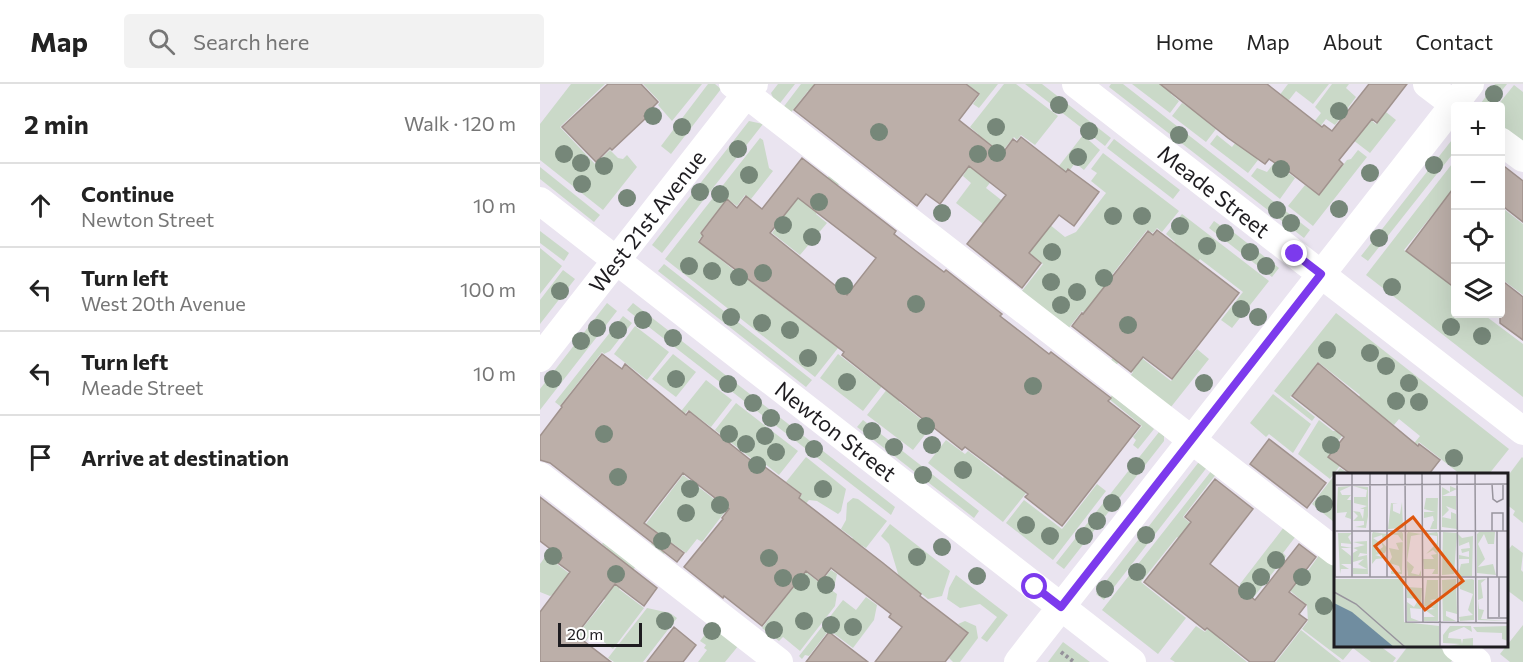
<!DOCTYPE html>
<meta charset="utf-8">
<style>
body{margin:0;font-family:Commissioner,sans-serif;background:#f2f2f2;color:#222}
.controls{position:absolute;right:18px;top:18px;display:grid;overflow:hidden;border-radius:6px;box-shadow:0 6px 24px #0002}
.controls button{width:54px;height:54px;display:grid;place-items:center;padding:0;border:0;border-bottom:2px solid #e0e0e0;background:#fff;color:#222;font:30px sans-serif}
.scale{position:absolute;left:18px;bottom:15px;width:84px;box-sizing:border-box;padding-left:6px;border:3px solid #1e1c20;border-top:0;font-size:16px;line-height:21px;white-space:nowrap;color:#1e1c20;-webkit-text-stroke:4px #fff;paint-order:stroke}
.stop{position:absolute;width:18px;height:18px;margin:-14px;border:4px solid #7c3aed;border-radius:50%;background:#fff}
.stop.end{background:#7c3aed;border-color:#fff;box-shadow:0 2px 6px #0008}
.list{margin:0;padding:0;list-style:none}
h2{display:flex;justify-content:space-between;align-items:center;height:78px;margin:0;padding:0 24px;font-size:26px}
h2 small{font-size:20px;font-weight:400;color:#767676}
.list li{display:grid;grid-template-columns:39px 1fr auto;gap:18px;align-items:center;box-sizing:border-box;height:84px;padding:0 24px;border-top:2px solid #e0e0e0}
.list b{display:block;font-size:22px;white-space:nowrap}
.list p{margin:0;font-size:20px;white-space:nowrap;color:#767676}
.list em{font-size:20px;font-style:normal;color:#767676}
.icon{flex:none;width:33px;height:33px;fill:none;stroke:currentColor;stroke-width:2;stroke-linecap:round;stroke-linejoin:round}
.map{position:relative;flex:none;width:983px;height:578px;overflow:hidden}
header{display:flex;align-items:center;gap:36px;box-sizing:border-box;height:84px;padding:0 30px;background:#fff;border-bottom:2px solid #e0e0e0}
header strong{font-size:28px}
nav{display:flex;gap:33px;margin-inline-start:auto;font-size:21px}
.search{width:420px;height:54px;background:#f2f2f2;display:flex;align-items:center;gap:15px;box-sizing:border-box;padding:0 21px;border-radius:6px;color:#767676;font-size:22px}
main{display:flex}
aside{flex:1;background:#fff}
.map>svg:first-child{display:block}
.green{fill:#cad9c8}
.building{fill:#bcafa9;stroke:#a0928d;stroke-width:1.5;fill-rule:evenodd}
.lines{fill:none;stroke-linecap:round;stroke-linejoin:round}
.path{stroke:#95919a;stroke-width:4;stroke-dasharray:3 3;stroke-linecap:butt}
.minor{stroke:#fff;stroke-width:28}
.tree{fill:#768779}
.route{stroke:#7c3aed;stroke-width:8}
.labels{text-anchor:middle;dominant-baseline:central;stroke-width:4.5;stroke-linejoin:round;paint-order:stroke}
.street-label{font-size:22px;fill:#1e1c20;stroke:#fff}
.inset-road{fill:none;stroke:#98949d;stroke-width:1.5}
.view{fill:#de560d;fill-opacity:0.15;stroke:#de560d;stroke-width:3}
.inset-edge{fill:none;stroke:#1e1c20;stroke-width:3}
</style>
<header>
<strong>Map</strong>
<div class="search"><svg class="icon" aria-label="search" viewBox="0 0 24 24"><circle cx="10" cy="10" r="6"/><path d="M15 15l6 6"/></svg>Search here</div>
<nav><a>Home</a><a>Map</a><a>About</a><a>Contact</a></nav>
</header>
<main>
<aside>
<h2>2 min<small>Walk · 120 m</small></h2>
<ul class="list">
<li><svg class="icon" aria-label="ahead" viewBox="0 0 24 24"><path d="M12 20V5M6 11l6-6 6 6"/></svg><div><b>Continue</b><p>Newton Street</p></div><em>10 m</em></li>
<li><svg class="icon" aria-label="left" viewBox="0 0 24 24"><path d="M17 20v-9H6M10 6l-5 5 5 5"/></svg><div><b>Turn left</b><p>West 20th Avenue</p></div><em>100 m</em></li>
<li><svg class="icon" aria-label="left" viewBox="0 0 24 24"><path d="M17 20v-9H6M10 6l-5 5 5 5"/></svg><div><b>Turn left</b><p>Meade Street</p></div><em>10 m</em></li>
<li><svg class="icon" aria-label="arrive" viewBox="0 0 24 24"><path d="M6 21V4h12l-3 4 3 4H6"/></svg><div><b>Arrive at destination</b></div></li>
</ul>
</aside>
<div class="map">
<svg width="983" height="578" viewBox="0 0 983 578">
<rect width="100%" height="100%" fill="#eae4f0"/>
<path class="green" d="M31,0H65L20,43L55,80L70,66L78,74L83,75L87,71L97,83L63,126L0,76V40Z
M103,0H162L132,37L118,21L120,18Z
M168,0H175L181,5L131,70L121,62Z
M238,0H255L237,23L231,9Z
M261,0H281L274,11L268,7L249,31L242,25Z
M427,0H458L439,24L433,20L440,10Z
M464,0H476L518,32L495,61L481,51L477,56L474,53L447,86L455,92L446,104L474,126L455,149L416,119L431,99L423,92L426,87L416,78L438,50L430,43Z
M485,0H502L571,54L565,62Z
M571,0H583L770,146L764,154L569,3Z
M592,0H633L636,4L631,10L639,17L630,29Z
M678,0L672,32L667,38L676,45L666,58L632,32L642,19L656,28Z
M748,0H789L773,20L756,7L749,16L746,15L711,60L719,68L715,73L718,76L708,89L670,60L677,51L692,63L721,26L726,29Z
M792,0H809L806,4L816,13L795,41L786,35L746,87L755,94L740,115L711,92L717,84L727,88L734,79L739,83L781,29L775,23Z
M955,0H967L950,22H941V19Z
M974,1L983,8V61L961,44L960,22H957Z
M812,21L836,40L846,28L856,36L830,69L796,43Z
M209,37L223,40L122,169L112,161Z
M543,51L560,66L544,86L535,79L530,86L527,85L504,114L498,109Z
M915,52V67L828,177L821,172Z
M220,54L223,56L229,84L233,87L211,115L205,111L197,122L187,115L160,149L163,151L158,157L206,196L210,191L216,202L298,264L275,293L125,175Z
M574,55L640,106L633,115L567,64Z
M818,66L827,73L773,142L748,122L765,101L779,111L807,76L811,75Z
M563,69L639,127L622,148L617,144L613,149L607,146L568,196L581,207L557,239L542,227L525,249L478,212L503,180L488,168L504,136L525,153L536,148L566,109L551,97L557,89L551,85Z
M915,76V123L905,115L864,166L915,203L916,230H943L983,260V313L826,191Z
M0,83L60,131L54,138L0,95Z
M289,92L299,100L276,130L287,139L260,171L232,149L240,139L231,132L252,106L268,118Z
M960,122L983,140V211L963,196L961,199Z
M642,130L729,197L692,244L681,236L703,208L660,175L574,284L569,279L584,259L619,179L635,158L626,150Z
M674,137L681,142L683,140L739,184L732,193L669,144Z
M0,147L29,169L24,177L0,159Z
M0,164L22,182L0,210Z
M124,180L272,296L266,303L118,187Z
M23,186L35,195L0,240V216Z
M67,219L77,227L0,326V305Z
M93,219L355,423L351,431L87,226Z
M796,229L969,365L949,390H920L879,358L854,390H849L880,352L859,335L854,341L828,321L817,316L820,311L778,278L750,313L775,333L772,337L734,307Z
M83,232L92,239L70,267L64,270L62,268L20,322L15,318Z
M95,242L129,268L107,296L74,270Z
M657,265L669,275L627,328L587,297L593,288L588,284L598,271L631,297Z
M133,270L156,288L136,313L112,295Z
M298,270L337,300L340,298L343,301L323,327L280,294Z
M166,296L192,316L171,343L148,326L125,354L122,351Z
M348,304L361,315L359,318L391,343L373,366L327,331Z
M733,310L771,340L753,369L729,350L726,353L710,339Z
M572,311L614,345L598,365L593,361L596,356L593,353L602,342L569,315Z
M196,319L258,367L239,391L225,380L202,409L179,416L212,375L175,346Z
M323,336L439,427L434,434L317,343Z
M779,336L793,347H806L795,361L808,371L790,395L758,370Z
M619,348L624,352V357L524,485L516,479Z
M406,356L425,370L428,367L463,394L487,362L510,379L463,438L388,379Z
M266,373L306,405L301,427L298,430L277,417L269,416L264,422L257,417L262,410L246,398Z
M982,373L983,374V439L973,431L975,427L966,420L967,393Z
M658,379H664L668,382L564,516L556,510Z
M800,384L809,390H796L795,439L772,420Z
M672,386L677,389L643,433L658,445L646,460L637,453L601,498L646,534L618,570L562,526Z
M143,391L187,425L162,458L157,455L146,469L132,459L124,470L111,460L114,455L102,445Z
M557,400L566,407L513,476L466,439L484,416L522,445Z
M313,414L318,415L347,437L326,464L321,461L317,466L307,461L313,454L301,445L306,436L307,419Z
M350,440L410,487L402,512L388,515L366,498L345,525L359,493L349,460L341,452Z
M176,443L200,462L228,458L280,499L291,486L297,490L295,499L290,505L297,510L295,522L260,567L243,553L239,557L222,544L244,515L166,456Z
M744,443L756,452L743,469L746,472L680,556L707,578H635L630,575L656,542L665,548L702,502L700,500Z
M67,453L99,478L79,505L104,524L73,565L52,549L46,557L37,551L65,516L48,503L34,507L67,464L62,460Z
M972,461L983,469L981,486L983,488V518L967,506V468Z
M13,462L24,470L17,480L39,497L10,512L0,508V480Z
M780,470L795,482L796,562H840L856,574L853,578H831L813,564L803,576L762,545L768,537L767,521L748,505L752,500L736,488L748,473L767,488Z
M416,491L468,531L447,558L441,554L457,533L440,520L420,524L407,515L409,504Z
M326,513L337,521L334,536L313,564L289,546L269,572L265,571L262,575L259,572L303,516L316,526Z
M107,524L130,529L137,534L103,578H74L68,574Z
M425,537L436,542L438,554L420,578H413L409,574L428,549L418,540Z
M173,540L199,561L185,578H158L167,566L164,564L166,561L160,557Z
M983,541V578H970L960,570Z
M761,546L801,578H736Z
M523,558L550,578H508Z
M868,562H898L914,574L911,578H856Z"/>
<path class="building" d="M68,0H101L118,18L104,32L106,34L72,66L70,64L56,78L22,43Z
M275,0H426L439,10L419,36L462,70L473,55L477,58L481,53L526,88L528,85L559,108L534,142L519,131L489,169L501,179L482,204L427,160L466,111L429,82L400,120L386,110L377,122L254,26Z
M620,0H727L782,43L784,41L792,47L829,0H867L837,39L832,35L799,76L803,80L779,111L739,80L738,81L729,75L725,80L688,54Z
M262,74L356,147L354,150L376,167L404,188L406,186L462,230L460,232L509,270L511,268L571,314L568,317L600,342L522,442L485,413L488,410L425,363L422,366L302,271L304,268L159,158L163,152L161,149L187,115L197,124L206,112L222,125ZM258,114L336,174L307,211L230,149Z
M960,79L983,97V138L960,120Z
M915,102V204L866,167Z
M617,146L699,209L632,295L603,273L591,288L532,242L542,229L543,230L608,147L613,151Z
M960,195L983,213V256L960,239Z
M62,270L82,285L85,280L146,331L149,327L223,386L225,383L261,410L259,414L343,479L381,510L380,512L428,549L405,578H335L362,543L349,533L351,530L291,484L280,498L266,487L222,542L184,512L183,514L144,483L183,435L182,434L189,425L143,389L104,439L144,469L137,478L10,379L0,376V352L22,323L21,322Z
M778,279L878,362L879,360L900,376L889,390H811L788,373L804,353L752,312Z
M729,355L786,399L767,424L710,380Z
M675,395L713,425L670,480L715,516L759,460L776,473L749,508L766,521L759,530L767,536L734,578H710L667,544L665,546L604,498L651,438L645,433Z
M0,413L117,504L104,522L75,500L36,551L71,578H0V528L30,488L18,479L22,474L0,457Z
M134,543L156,561L143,578H107Z
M289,548L328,578H266Z"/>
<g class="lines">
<path class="path" d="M521,568L534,578"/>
<path class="minor" d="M193,0L796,468
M536,0L983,347
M887,0L916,22
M960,57L983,74
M0,117L592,578
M0,274L214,0
M0,392L239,578
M916,562L937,578
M478,578L930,0"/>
</g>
<g class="tree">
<circle cx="954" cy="10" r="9"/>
<circle cx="519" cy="21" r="9"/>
<circle cx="799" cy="27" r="9"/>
<circle cx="113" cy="32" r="9"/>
<circle cx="142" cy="43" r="9"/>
<circle cx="456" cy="43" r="9"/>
<circle cx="549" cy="47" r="9"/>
<circle cx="339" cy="48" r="9"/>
<circle cx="639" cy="51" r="9"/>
<circle cx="198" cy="65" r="9"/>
<circle cx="457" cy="69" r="9"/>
<circle cx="24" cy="70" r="9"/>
<circle cx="438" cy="70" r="9"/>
<circle cx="538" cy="73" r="9"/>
<circle cx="41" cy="79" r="9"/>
<circle cx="894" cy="81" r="9"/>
<circle cx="64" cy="82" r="9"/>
<circle cx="741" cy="85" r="9"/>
<circle cx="830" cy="89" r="9"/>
<circle cx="209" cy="91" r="9"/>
<circle cx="42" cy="100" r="9"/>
<circle cx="160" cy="108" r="9"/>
<circle cx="180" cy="110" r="9"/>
<circle cx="87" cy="114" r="9"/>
<circle cx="279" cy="118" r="9"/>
<circle cx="799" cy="125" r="9"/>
<circle cx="737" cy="126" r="9"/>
<circle cx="402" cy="129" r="9"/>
<circle cx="573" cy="132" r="9"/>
<circle cx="602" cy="132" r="9"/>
<circle cx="751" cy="139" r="9"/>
<circle cx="243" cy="141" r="9"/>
<circle cx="640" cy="142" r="9"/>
<circle cx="685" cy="149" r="9"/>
<circle cx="272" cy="153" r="9"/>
<circle cx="839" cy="154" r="9"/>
<circle cx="667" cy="162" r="9"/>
<circle cx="512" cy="168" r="9"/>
<circle cx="710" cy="168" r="9"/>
<circle cx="149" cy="182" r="9"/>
<circle cx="726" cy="182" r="9"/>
<circle cx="172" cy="187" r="9"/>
<circle cx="223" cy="189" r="9"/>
<circle cx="199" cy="193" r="9"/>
<circle cx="564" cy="194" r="9"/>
<circle cx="511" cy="198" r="9"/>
<circle cx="304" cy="202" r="9"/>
<circle cx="852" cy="203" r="9"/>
<circle cx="20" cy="207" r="9"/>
<circle cx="537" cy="208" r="9"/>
<circle cx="376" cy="220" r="9"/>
<circle cx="521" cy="221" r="9"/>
<circle cx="701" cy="225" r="9"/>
<circle cx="191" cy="233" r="9"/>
<circle cx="718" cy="233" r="9"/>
<circle cx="103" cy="236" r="9"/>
<circle cx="222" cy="239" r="9"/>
<circle cx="588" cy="241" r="9"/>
<circle cx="911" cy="243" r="9"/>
<circle cx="57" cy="244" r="9"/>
<circle cx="78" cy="246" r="9"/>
<circle cx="250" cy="246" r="9"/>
<circle cx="942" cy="252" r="9"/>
<circle cx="133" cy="254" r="9"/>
<circle cx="41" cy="257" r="9"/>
<circle cx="787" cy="266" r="9"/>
<circle cx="830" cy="269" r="9"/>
<circle cx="268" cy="274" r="9"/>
<circle cx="846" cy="282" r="9"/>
<circle cx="13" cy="295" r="9"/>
<circle cx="136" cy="295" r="9"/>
<circle cx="307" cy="298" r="9"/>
<circle cx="664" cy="299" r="9"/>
<circle cx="869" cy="299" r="9"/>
<circle cx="188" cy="300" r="9"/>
<circle cx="493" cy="302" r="9"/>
<circle cx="856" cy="317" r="9"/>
<circle cx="879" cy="318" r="9"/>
<circle cx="213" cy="319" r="9"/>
<circle cx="231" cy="334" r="9"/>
<circle cx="386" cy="342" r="9"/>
<circle cx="332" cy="347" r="9"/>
<circle cx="255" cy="348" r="9"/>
<circle cx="64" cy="350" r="9"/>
<circle cx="189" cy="350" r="9"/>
<circle cx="225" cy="352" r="9"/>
<circle cx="206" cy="360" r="9"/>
<circle cx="392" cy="361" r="9"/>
<circle cx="791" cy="361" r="9"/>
<circle cx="354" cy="363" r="9"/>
<circle cx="274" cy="365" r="9"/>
<circle cx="236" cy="368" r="9"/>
<circle cx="914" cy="374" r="9"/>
<circle cx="217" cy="381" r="9"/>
<circle cx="596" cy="382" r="9"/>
<circle cx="423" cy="386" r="9"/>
<circle cx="383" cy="391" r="9"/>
<circle cx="78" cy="393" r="9"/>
<circle cx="150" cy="405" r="9"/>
<circle cx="283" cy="405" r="9"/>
<circle cx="572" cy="419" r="9"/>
<circle cx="784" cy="420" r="9"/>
<circle cx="180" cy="421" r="9"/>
<circle cx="146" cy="429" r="9"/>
<circle cx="557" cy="437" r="9"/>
<circle cx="486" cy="441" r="9"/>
<circle cx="606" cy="451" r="9"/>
<circle cx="510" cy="452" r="9"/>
<circle cx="544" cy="452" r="9"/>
<circle cx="122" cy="457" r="9"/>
<circle cx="402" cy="463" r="9"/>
<circle cx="13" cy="472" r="9"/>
<circle cx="377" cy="473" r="9"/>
<circle cx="229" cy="474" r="9"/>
<circle cx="736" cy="476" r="9"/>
<circle cx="597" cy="488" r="9"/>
<circle cx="76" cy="490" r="9"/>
<circle cx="437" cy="492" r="9"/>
<circle cx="721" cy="493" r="9"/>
<circle cx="762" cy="493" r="9"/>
<circle cx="243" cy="494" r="9"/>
<circle cx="261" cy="498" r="9"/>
<circle cx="286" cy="501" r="9"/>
<circle cx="565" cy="505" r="9"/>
<circle cx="707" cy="507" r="9"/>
<circle cx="784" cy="522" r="9"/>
<circle cx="125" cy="537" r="9"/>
<circle cx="264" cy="537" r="9"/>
<circle cx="291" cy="541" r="9"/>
<circle cx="313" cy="543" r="9"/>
<circle cx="234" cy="546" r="9"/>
<circle cx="172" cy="547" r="9"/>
</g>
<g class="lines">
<path class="route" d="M495,503L521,523L781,190L755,170"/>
</g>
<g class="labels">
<g class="street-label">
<text transform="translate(674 107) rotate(38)">Meade Street</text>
<text transform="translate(107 137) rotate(-52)">West 21st Avenue</text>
<text transform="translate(296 347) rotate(38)">Newton Street</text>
</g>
</g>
<g transform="translate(794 389)">
<rect width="174" height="174" fill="#eae4f0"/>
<path d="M17,13L6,18L8,22H17L13,27H17V46L11,44L13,39L3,40V32L4,14ZM19,13L34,14V43L32,55L21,54L30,52V48H19L24,43L19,38L26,39L29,46L30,36H26L33,33L20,30V24H32L33,17ZM116,13L123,16L108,23H122V37L112,33L115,37L108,44L117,46V39L122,41L123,56L108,54V14L116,19ZM92,25H104L103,56H96L99,48H92H100L99,43L90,45V39H101L90,36ZM68,29L69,55L54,56L57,30L64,31H59V38L66,41ZM39,59L53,61L49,67L48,62L39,65L45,69L42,79L49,74L47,68L53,75L51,80L41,82L52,85L42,86L38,91V61ZM68,59L69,61L68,101H57V98L67,99L65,93L55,90L58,84L55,75L65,77L62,70L69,69L64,62L54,61ZM74,59L88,61L77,63L73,88L80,94L77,100L85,102L87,97V103H74L73,94V61ZM103,59L104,61V101H98L101,96H90L89,86H100L97,82L103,81L99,77L92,81L103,70V63L89,61ZM109,59L123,60L120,101L108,102ZM145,59H161L160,71H154L150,61L144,71L151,86L144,94L159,91L162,102L143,100V61ZM4,60H18L14,64L18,71L7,70V73L18,75H7L17,83V91H7L15,96H7L6,101ZM124,61L128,65L139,63L138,103H124L127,91L135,90V86H125V82L135,84V78L128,80L127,76L136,75L135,69L125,73ZM33,68V81L26,80L24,84L33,82L34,101H19V95L33,96L24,91L30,86L19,89V80L24,77L19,75L31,72L19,69ZM0,106H69L70,149L105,153V174H60L0,130ZM122,106L123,141L112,138V143L122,148H109L108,107ZM138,106L140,107V147L126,148L125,144L139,142L134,137L139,121L126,116L125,107ZM152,106L147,110L149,125L144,127L145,136L150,137L147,146L174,148L144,147V107ZM93,107H104V126L96,127L100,131L104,127V148H90V144H101L91,137L101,136L90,133ZM73,114L88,115L87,136L76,135L77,145L85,148H73V129L80,134L83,129V126L73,125ZM116,153H137L138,159L130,154L115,160L114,165L127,166L128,171L129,166L139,165V174H109L126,171L109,170V162ZM174,153V168L168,166V160L143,159L139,154Z" fill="#cad9c8"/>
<path d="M0,130L18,139L60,174H0Z" fill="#708da0"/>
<path class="inset-road" d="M1,0V104M53,0V104M71,0L72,149L174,150M88,0L89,150M106,0V174M123,0L124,150M141,0L142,150M158,11L159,26L163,29L169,26V11M0,12L174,11M0,58H174M158,58V40H169V58M0,104H174M18,104V0M36,104V0M154,104V145H174M163,104V58M165,104V144M0,119L22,131L71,174"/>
<path class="view" d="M79,44L129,108L91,137L41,73Z"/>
<rect width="174" height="174" class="inset-edge"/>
</g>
</svg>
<div class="controls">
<button>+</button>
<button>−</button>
<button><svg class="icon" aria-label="locate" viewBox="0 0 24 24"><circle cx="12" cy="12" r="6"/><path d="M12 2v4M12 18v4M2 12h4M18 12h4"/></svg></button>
<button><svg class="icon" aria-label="layers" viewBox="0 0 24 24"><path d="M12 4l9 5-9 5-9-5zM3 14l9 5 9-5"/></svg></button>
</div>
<div class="scale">20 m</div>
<div class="stop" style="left:495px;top:503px"></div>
<div class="stop end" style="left:755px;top:170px"></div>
</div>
</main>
